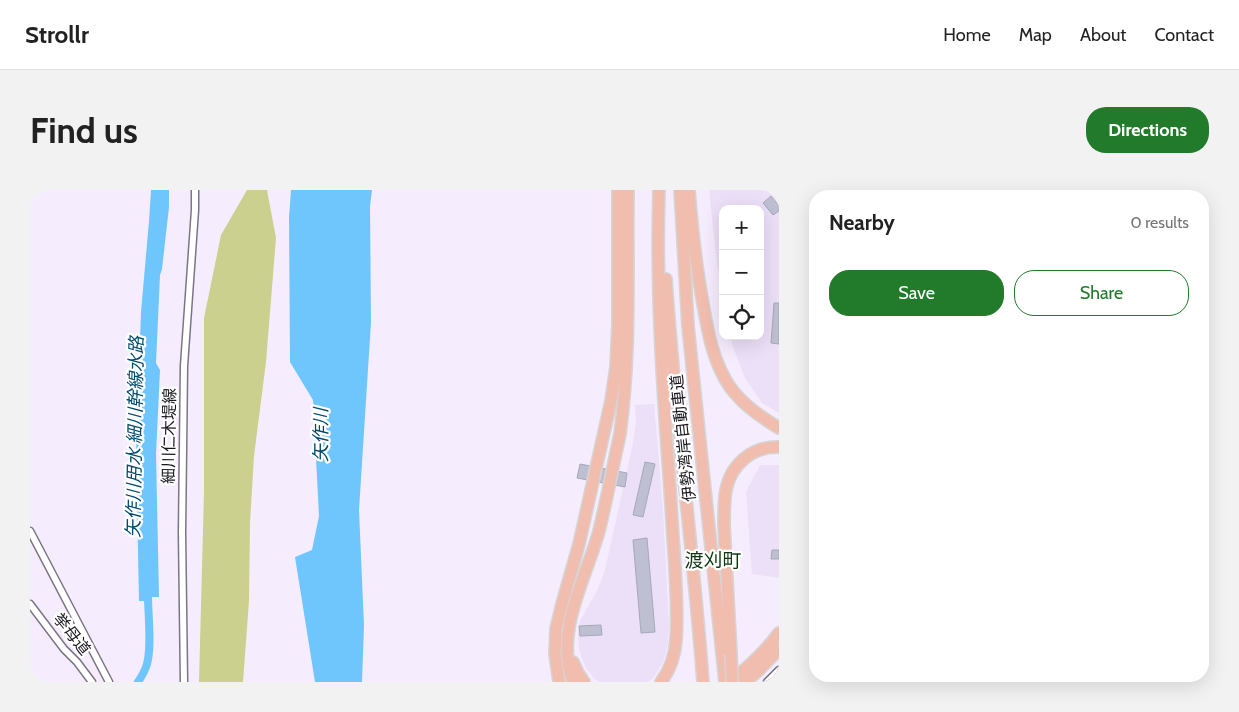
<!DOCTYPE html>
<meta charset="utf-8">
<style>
body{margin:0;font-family:Cabin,"Noto Sans JP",sans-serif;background:#f2f2f2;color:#222}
.controls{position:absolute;right:15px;top:15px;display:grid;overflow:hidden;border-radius:10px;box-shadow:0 5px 20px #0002}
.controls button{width:45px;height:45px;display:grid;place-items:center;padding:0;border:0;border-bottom:1px solid #e0e0e0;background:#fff;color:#222;font:25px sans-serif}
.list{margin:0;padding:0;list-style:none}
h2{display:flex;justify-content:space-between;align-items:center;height:65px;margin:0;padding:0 20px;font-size:21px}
h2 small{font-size:16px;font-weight:400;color:#767676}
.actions{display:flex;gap:10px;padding:15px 20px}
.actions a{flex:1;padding:11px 0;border:1px solid #217b2a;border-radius:20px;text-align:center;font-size:18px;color:#217b2a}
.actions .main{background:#217b2a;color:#fff}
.icon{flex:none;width:28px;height:28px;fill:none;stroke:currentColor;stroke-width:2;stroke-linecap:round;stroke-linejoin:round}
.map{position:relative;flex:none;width:749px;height:492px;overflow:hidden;border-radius:20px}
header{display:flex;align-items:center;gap:30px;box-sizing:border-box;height:70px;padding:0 25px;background:#fff;border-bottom:1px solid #e0e0e0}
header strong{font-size:24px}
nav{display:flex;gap:28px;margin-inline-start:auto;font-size:18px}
.intro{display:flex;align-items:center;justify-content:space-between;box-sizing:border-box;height:120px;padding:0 30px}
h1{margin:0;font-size:35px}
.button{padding:12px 22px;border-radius:20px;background:#217b2a;color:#fff;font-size:18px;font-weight:700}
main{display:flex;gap:30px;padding:0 30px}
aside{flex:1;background:#fff;border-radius:20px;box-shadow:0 5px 20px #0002}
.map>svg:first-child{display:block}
.built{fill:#ecdff8}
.green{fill:#cbd08f}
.water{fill:#6fc6fd}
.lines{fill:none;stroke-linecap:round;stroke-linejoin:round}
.canal{stroke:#6fc6fd;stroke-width:8}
.building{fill:#bebfd1;stroke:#a7a8ba}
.minor-casing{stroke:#7d7584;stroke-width:9}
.motorway-casing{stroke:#d5d5d6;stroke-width:14}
.minor{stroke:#fff;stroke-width:6}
.motorway{stroke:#f1bdaf;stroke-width:11}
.motorway-bridge-casing{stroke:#d5d5d6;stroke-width:14;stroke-linecap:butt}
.motorway-bridge{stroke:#f1bdaf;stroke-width:11}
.labels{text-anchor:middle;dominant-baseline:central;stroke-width:4.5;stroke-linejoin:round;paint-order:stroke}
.street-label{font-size:16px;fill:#18151b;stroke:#fff}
.water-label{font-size:18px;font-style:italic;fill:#004a6d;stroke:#fff}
.quarter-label{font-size:19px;fill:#0d3710;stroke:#fff}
</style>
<header>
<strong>Strollr</strong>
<nav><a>Home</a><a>Map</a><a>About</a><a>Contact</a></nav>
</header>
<div class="intro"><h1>Find us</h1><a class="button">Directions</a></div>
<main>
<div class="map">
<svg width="749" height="492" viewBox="0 0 749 492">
<rect width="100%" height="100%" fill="#f5ecfe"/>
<path class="built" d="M679,0H743L749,6V223L732,213L715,188L703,157L700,146H730V19H693V109L687,74Z
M624,214L633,318L639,436L638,454L634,470L629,479L623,488L618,492H569L563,487L556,478L552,469L549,459L548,442L550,431L568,399L575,380L603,253L606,232L605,215Z
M730,275H749V388L722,384L716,302Z"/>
<path class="green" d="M217,0H237L246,48L236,172L224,266L220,333L219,411L213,492H169L174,301V128L191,45Z"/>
<path class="water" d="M121,0H139V17L132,79L130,85L126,173L130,180L126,264L129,407H121V415H115L114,411H109L106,264L111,122L119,31Z
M261,0H342L340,16L341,132L329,320L334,436L332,492H285L265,367L282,360L289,326L283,210L260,172L259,27Z"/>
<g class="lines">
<path class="canal" d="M108,492C112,486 115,481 117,474C122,456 118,425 118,406"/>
</g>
<path class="building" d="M741,6L749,16V21L743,25L733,13Z
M744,113H749V154L741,153Z
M615,272L625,274L613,327L603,325Z
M550,274L597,283L595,297L547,288Z
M617,348L625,442L611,443L603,350Z
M742,360H749V369H741Z
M571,435L572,445L550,446L549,436Z"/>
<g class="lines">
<g class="minor-casing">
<path id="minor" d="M0,341L79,492
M0,414L34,459L47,472L62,492
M154,492L152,343L154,176L165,20V0
M737,492L749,480"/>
</g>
<g class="motorway-casing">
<path id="motorway" d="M629,0C626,95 632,189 639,284C641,315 643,347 645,378C646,402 648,426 646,450C645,465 640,480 631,492
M650,0L658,136L695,492
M659,0C662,38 666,76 673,114C678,143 683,172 700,197C713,215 731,227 749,238
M636,89C645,224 663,357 673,492
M701,464L694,335C694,323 694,311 696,300C701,274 723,256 749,257
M543,472L548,483L554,492
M529,492L525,464L526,439L532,414L549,354L581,211L586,177L588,134V0
M543,492C524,441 556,389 569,341C577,309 583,276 590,244C601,163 597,81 598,0
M699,492C718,478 735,462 749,443
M715,492L728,481L749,459"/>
</g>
<use href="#minor" class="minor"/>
<use href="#motorway" class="motorway"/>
<g class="motorway-bridge-casing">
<path id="motorway-bridge" d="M701,464L702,492"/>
</g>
<use href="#motorway-bridge" class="motorway-bridge"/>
</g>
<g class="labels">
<g class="street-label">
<text transform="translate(139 246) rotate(-89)">細川仁木堤線</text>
<text transform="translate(653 248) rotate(-96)">伊勢湾岸自動車道</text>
<text transform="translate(42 444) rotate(51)">挙母道</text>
</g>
<g class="water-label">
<text transform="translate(291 245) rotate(-90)">矢作川</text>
<text transform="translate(105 247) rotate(-89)">矢作川用水 細川幹線水路</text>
</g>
<g class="quarter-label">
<text x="683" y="370">渡刈町</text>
</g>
</g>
</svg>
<div class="controls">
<button>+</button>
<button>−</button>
<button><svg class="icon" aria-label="locate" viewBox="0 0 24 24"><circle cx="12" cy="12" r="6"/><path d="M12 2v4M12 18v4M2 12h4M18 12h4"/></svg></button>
</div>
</div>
<aside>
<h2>Nearby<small>0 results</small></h2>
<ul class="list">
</ul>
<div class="actions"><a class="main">Save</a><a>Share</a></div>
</aside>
</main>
